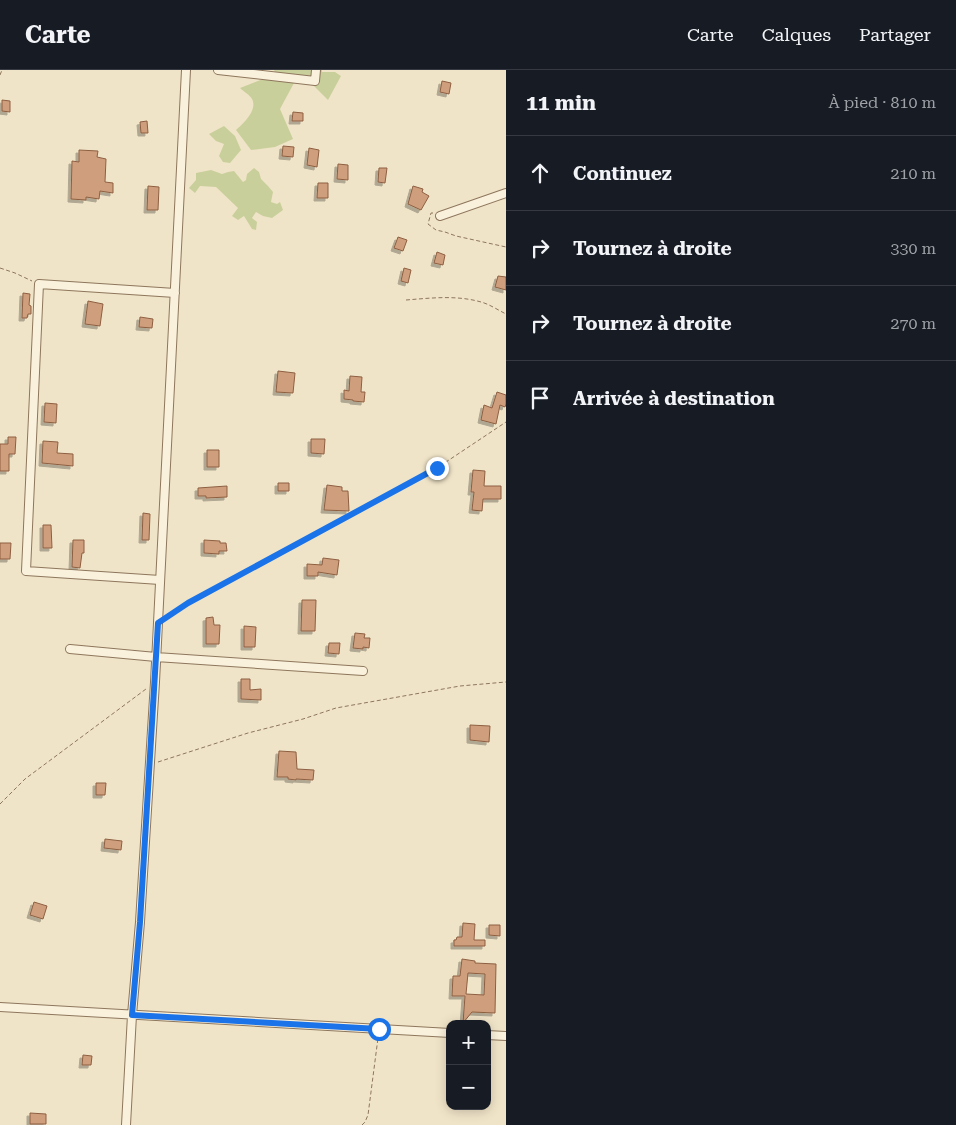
<!DOCTYPE html>
<html lang="fr">
<meta charset="utf-8">
<style>
body{margin:0;font-family:"Roboto Serif",serif;background:#242831;color:#f1f3f6}
.controls{position:absolute;right:15px;bottom:15px;display:grid;overflow:hidden;border-radius:10px;box-shadow:0 2px 12px #0003}
.controls button{width:45px;height:45px;display:grid;place-items:center;padding:0;border:0;border-bottom:1px solid #363941;background:#171b24;color:#f1f3f6;font:25px sans-serif}
.stop{position:absolute;width:15px;height:15px;margin:-11px;border:4px solid #1a73e8;border-radius:50%;background:#fff}
.stop.end{background:#1a73e8;border-color:#fff;box-shadow:0 1px 5px #0008}
.list{margin:0;padding:0;list-style:none}
h2{display:flex;justify-content:space-between;align-items:center;height:65px;margin:0;padding:0 20px;font-size:21px}
h2 small{font-size:16px;font-weight:400;color:#9ea1a6}
.list li{display:grid;grid-template-columns:32px 1fr auto;gap:15px;align-items:center;box-sizing:border-box;height:75px;padding:0 20px;border-top:1px solid #363941}
.list b{display:block;font-size:19px;white-space:nowrap}
.list em{font-size:16px;font-style:normal;color:#9ea1a6}
.icon{flex:none;width:28px;height:28px;fill:none;stroke:currentColor;stroke-width:2;stroke-linecap:round;stroke-linejoin:round}
.map{position:relative;flex:none;width:506px;height:1055px;overflow:hidden}
header{display:flex;align-items:center;gap:30px;box-sizing:border-box;height:70px;padding:0 25px;background:#171b24;border-bottom:1px solid #363941}
header strong{font-size:24px}
nav{display:flex;gap:28px;margin-inline-start:auto;font-size:18px}
main{display:flex}
aside{flex:1;background:#171b24}
.map>svg:first-child{display:block}
.green{fill:#c9cf9b}
.building{fill:#cf9f7d;stroke:#8d5f41;fill-rule:evenodd;filter:url(#shadow)}
.lines{fill:none;stroke-linecap:round;stroke-linejoin:round}
.street-casing{stroke:#8d765c;stroke-width:10}
.path{stroke:#8d765c;stroke-width:1;stroke-dasharray:4 2.5;stroke-linecap:butt}
.street{stroke:#faf1dc;stroke-width:8}
.route{stroke:#1a73e8;stroke-width:6}
</style>
<header>
<strong>Carte</strong>
<nav><a>Carte</a><a>Calques</a><a>Partager</a></nav>
</header>
<main>
<div class="map">
<svg width="506" height="1055" viewBox="0 0 506 1055">
<defs>
<filter id="shadow"><feDropShadow dx="-3" dy="3" stdDeviation="0" flood-color="#0004"/></filter>
</defs>
<rect width="100%" height="100%" fill="#f0e4c8"/>
<path class="green" d="M274,0H322V2H335L341,6L328,30L313,15L294,13L280,39L293,69L275,77L251,80L236,60C243,54 258,40 252,29C250,25 244,22 240,18L276,4Z
M224,56L235,66L241,80L230,93L223,92L219,86L224,74L216,71L209,64Z
M254,98L259,102L261,109L268,116L273,122L271,132L277,134L280,132L283,140L272,148L263,146L256,142L252,148L257,152L256,160L252,159L244,146L238,150L232,146L238,138L216,117L200,116L195,123L189,118L196,110V103L211,100L222,104L228,102L234,101L243,112L246,110L247,104Z"/>
<path class="building" d="M442,11L451,13L449,24L440,22Z
M2,30L10,31V42L2,41Z
M293,42L303,43V51H292Z
M147,51L148,63H141L140,52Z
M283,76L294,77L293,87L282,86Z
M309,78L319,80L317,97L307,95Z
M79,80L98,81L97,87L106,89L105,112L113,113V123L100,121L99,129L86,127V130L71,129L72,91L79,92Z
M338,94L348,95V110L337,109Z
M379,98H387L385,113L378,112Z
M318,113H328V128H317Z
M148,116L159,117L158,140H147Z
M413,116L423,119L422,122L429,126L421,140L408,134Z
M398,167L407,170L403,181L394,178Z
M437,182L445,185L443,195L434,193Z
M404,198L411,200L408,213L401,211Z
M498,206L506,207V220L495,217Z
M23,223L30,224L29,235L31,236V244H28L27,248H22Z
M88,231L103,234L100,256L85,254Z
M140,247L153,249L152,258L139,257Z
M278,301L295,303L293,323L276,322Z
M350,306L362,307L361,322H365L364,332L353,331V330L344,329V320L349,321Z
M497,322L506,325V334L505,337L500,335L496,354L481,350L484,335L492,338Z
M45,333L57,334L56,353L44,352Z
M8,367H16L15,384H9V401H0V374H8Z
M311,369H325L324,384L311,383Z
M43,371L58,372L57,383L73,384V396L42,393Z
M207,380H219V397H207Z
M473,400L485,401L484,416H501V429H483L482,441L472,440L474,422H471Z
M278,413H289V421H278Z
M327,415L342,417V421H348L349,441L324,440Z
M227,416V427L206,428V426H198V418Z
M143,443L150,444L149,470H142Z
M43,455H51L52,478H43Z
M73,470H84V483H82L80,498L72,497Z
M204,470L220,471V473H226L227,481H219V484L204,483Z
M0,473H11L10,489H0Z
M323,488L339,490L337,505L318,502V506H307V494L322,495Z
M302,530H316L315,561H301Z
M213,547L214,555H220L219,574H206V548Z
M244,556L256,557L255,577H244Z
M355,563L365,564L364,568H370L369,578L363,577V579L353,578Z
M329,573H340L339,584L328,583Z
M241,609H250V620L261,619V630L241,629Z
M470,655L490,656L489,672L470,670Z
M279,681L296,682L297,699L314,700L313,710L296,709V710L288,709V707H277Z
M96,713H106L105,725H96Z
M105,769L122,771L121,780L104,778Z
M34,832L47,836L43,849L30,845Z
M463,853L475,854L474,870H485V876H454V870H456L457,867H462Z
M489,855H500V866L489,865Z
M462,889L475,891V893L496,894L495,943L472,942L463,953L465,926H452L453,906H460ZM468,903L485,904L484,925L466,924Z
M83,985L92,986L91,995H82Z
M30,1043L46,1044V1054H30Z"/>
<g class="lines">
<g class="street-casing">
<path id="street" d="M218,0L315,11L316,0
M440,146L506,123
M160,510L26,501L39,214L175,223
M70,579L156,587L363,601
M0,937L450,963
M487,965L506,966
M126,1055L132,945L140,852L155,612L186,0"/>
</g>
<path class="path" d="M0,5L2,0
M433,143H431L428,154L436,160L445,162L456,166L506,177
M0,198L15,203L32,211
M406,230C431,228 457,225 481,232C489,234 498,240 506,244
M167,547L188,533L437,398L506,352
M158,692L248,663L303,649L336,638L460,616L506,612
M0,734L25,709L146,619
M362,1055L365,1052L368,1045L378,968"/>
<use href="#street" class="street"/>
</g>
<g class="lines">
<path class="route" d="M379,959L132,945L140,852L158,553L188,533L437,398"/>
</g>
</svg>
<div class="controls">
<button>+</button>
<button>−</button>
</div>
<div class="stop" style="left:379px;top:959px"></div>
<div class="stop end" style="left:437px;top:398px"></div>
</div>
<aside>
<h2>11 min<small>À pied · 810 m</small></h2>
<ul class="list">
<li><svg class="icon" aria-label="ahead" viewBox="0 0 24 24"><path d="M12 20V5M6 11l6-6 6 6"/></svg><div><b>Continuez</b></div><em>210 m</em></li>
<li><svg class="icon" aria-label="right" viewBox="0 0 24 24"><path d="M7 20v-9h11M14 6l5 5-5 5"/></svg><div><b>Tournez à droite</b></div><em>330 m</em></li>
<li><svg class="icon" aria-label="right" viewBox="0 0 24 24"><path d="M7 20v-9h11M14 6l5 5-5 5"/></svg><div><b>Tournez à droite</b></div><em>270 m</em></li>
<li><svg class="icon" aria-label="arrive" viewBox="0 0 24 24"><path d="M6 21V4h12l-3 4 3 4H6"/></svg><div><b>Arrivée à destination</b></div></li>
</ul>
</aside>
</main>
